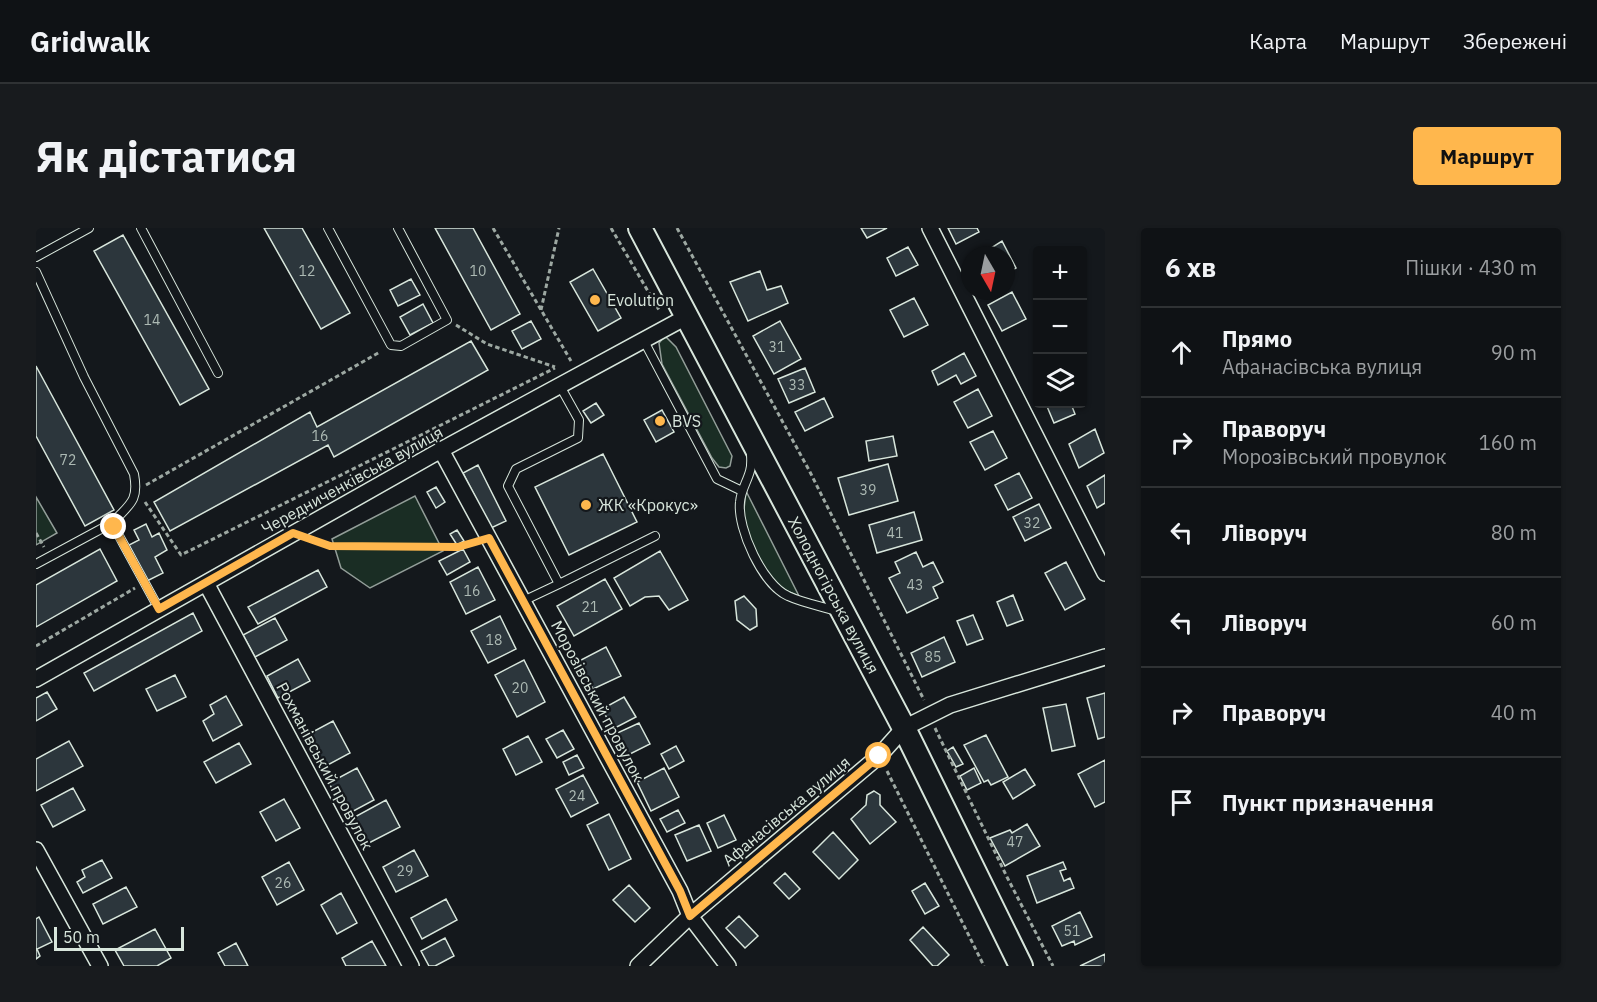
<!DOCTYPE html>
<html lang="uk">
<meta charset="utf-8">
<style>
body{margin:0;font-family:"IBM Plex Sans",sans-serif;background:#181b1e;color:#f1f3f6}
.controls{position:absolute;right:18px;top:18px;display:grid;overflow:hidden;border-radius:6px;box-shadow:0 2px 4px #0004}
.controls button{width:54px;height:54px;display:grid;place-items:center;padding:0;border:0;border-bottom:2px solid #2f3234;background:#0f1215;color:#f1f3f6;font:30px sans-serif}
.compass{position:absolute;left:925px;top:18px;width:54px;height:54px;border-radius:50%;background:#0f1215;box-shadow:0 2px 4px #0004;rotate:171deg}
.scale{position:absolute;left:18px;bottom:15px;width:130px;box-sizing:border-box;padding-left:6px;border:3px solid #d8e6dc;border-top:0;font-size:16px;line-height:21px;white-space:nowrap;color:#d8e6dc;-webkit-text-stroke:4px #14181c;paint-order:stroke}
.stop{position:absolute;width:18px;height:18px;margin:-14px;border:4px solid #ffb74d;border-radius:50%;background:#fff}
.stop.end{background:#ffb74d;border-color:#fff;box-shadow:0 2px 6px #0008}
.list{margin:0;padding:0;list-style:none}
h2{display:flex;justify-content:space-between;align-items:center;height:78px;margin:0;padding:0 24px;font-size:26px}
h2 small{font-size:20px;font-weight:400;color:#9b9ea0}
.list li{display:grid;grid-template-columns:39px 1fr auto;gap:18px;align-items:center;box-sizing:border-box;height:90px;padding:0 24px;border-top:2px solid #2f3234}
.list b{display:block;font-size:22px;white-space:nowrap}
.list p{margin:0;font-size:20px;white-space:nowrap;color:#9b9ea0}
.list em{font-size:20px;font-style:normal;color:#9b9ea0}
.icon{flex:none;width:33px;height:33px;fill:none;stroke:currentColor;stroke-width:2;stroke-linecap:round;stroke-linejoin:round}
.map{position:relative;flex:none;width:1069px;height:738px;overflow:hidden;border-radius:6px}
header{display:flex;align-items:center;gap:36px;box-sizing:border-box;height:84px;padding:0 30px;background:#0f1215;border-bottom:2px solid #2f3234}
header strong{font-size:28px}
nav{display:flex;gap:33px;margin-inline-start:auto;font-size:21px}
.intro{display:flex;align-items:center;justify-content:space-between;box-sizing:border-box;height:144px;padding:0 36px}
h1{margin:0;font-size:42px}
.button{padding:15px 27px;border-radius:6px;background:#ffb74d;color:#111;font-size:21px;font-weight:700}
main{display:flex;gap:36px;padding:0 36px}
aside{flex:1;background:#0f1215;border-radius:6px;box-shadow:0 2px 4px #0004}
.map>svg:first-child{display:block}
.green{fill:#1a2d24;stroke:#939e99;stroke-width:1.5}
.building{fill:#2c363c;stroke:#d8e6dc;stroke-width:1.5}
.lines{fill:none;stroke-linecap:round;stroke-linejoin:round}
.service-casing{stroke:#d8e6dc;stroke-width:10}
.minor-casing{stroke:#d8e6dc;stroke-width:18}
.secondary-casing{stroke:#d8e6dc;stroke-width:26}
.path{stroke:#9da8a2;stroke-width:3;stroke-dasharray:4.5 3;stroke-linecap:butt}
.service{stroke:#14181c;stroke-width:8}
.minor{stroke:#14181c;stroke-width:15}
.secondary{stroke:#14181c;stroke-width:22}
.route{stroke:#ffb74d;stroke-width:8}
.poi-dot{fill:#ffb74d;stroke:#14181c;stroke-width:2}
.labels{text-anchor:middle;dominant-baseline:central;stroke-width:4.5;stroke-linejoin:round;paint-order:stroke}
.number-label{font-size:14px;fill:#adbab4}
.poi-label{font-size:16px;fill:#d8e6dc;stroke:#14181c;text-anchor:start}
.street-label{font-size:16px;fill:#d8e6dc;stroke:#14181c}
</style>
<header>
<strong>Gridwalk</strong>
<nav><a>Карта</a><a>Маршрут</a><a>Збережені</a></nav>
</header>
<div class="intro"><h1>Як дістатися</h1><a class="button">Маршрут</a></div>
<main>
<div class="map">
<svg width="1069" height="738" viewBox="0 0 1069 738">
<rect width="100%" height="100%" fill="#14181c"/>
<path class="green" d="M629,108L640,119L696,228L694,238L690,240L683,239L676,230L626,136L623,115Z
M710,263L763,368L737,357L706,299Z
M379,268L407,323L334,360L305,340L296,311Z
M0,269L21,305L0,317Z"/>
<path class="building" d="M228,0H266L314,85L285,101Z
M399,0H437L484,86L455,102Z
M825,0H851L831,10Z
M912,0H941L943,4L920,16Z
M87,7L173,161L144,177L58,23Z
M966,13L980,40L970,46V27H944Z
M872,19L882,37L860,48L851,30Z
M557,41L585,90L562,103L534,54Z
M724,43L731,62L745,58L752,75L712,93L694,54Z
M375,51L384,67L362,78L354,62Z
M976,64L990,91L966,103L952,77Z
M878,70L892,97L868,109L854,82Z
M387,76L397,95L374,107L364,89Z
M495,93L505,111L486,121L476,103Z
M744,93L765,131L738,146L717,108Z
M435,113L452,142L298,229L292,217L134,303L118,274L274,184L281,199Z
M928,125L940,148L925,156L920,147L902,157L896,143Z
M0,138L78,282L49,298L0,208Z
M769,140L779,164L753,175L742,151Z
M942,161L956,188L932,200L918,174Z
M788,170L797,189L769,203L759,184Z
M560,175L568,187L555,195L547,183Z
M1010,176H1035L1039,186L1018,195Z
M626,182L638,204L620,214L608,192Z
M1059,201L1068,225L1043,240L1033,216Z
M957,203L971,230L949,242L934,214Z
M857,208L861,228L833,233L830,213Z
M567,226L601,294L533,327L499,259Z
M852,236L862,273L813,287L802,250Z
M442,237L470,293L455,300L427,245Z
M983,245L996,270L972,282L959,257Z
M1069,247V275L1061,280L1051,258Z
M400,259L409,274L400,280L391,264Z
M1003,276L1015,300L989,313L977,289Z
M878,284L886,312L841,325L833,297Z
M110,296L116,309L123,305L131,322L119,329L127,345L111,353L93,317L103,312L98,302Z
M421,302L428,313L421,317L414,306Z
M64,321L81,353L0,399V357Z
M427,321L434,334L411,347L403,333Z
M624,323L652,372L633,382L623,368L609,369L594,378L578,350Z
M880,324L887,339L897,334L907,354L897,359L902,370L871,385L853,350L864,345L859,334Z
M1030,334L1049,371L1029,382L1009,345Z
M442,339L459,372L430,386L414,354Z
M282,342L291,359L222,396L212,379Z
M569,351L586,381L538,408L521,378Z
M977,367L987,392L971,398L961,374Z
M708,368L720,381L721,398L714,402L701,392L699,373Z
M157,385L166,403L58,463L48,445Z
M937,387L947,411L931,417L921,393Z
M464,388L480,421L452,435L435,403Z
M239,390L251,412L219,429L207,407Z
M908,409L919,434L886,449L875,425Z
M570,419L585,448L557,461L543,433Z
M262,431L274,453L242,470L231,448Z
M488,432L509,474L481,489L459,447Z
M139,447L150,469L121,483L110,461Z
M11,464L21,481L0,493V470Z
M1069,465V509L1062,511L1051,470Z
M190,468L206,497L177,513L167,493L178,486L174,477Z
M588,469L600,489L577,501L566,481Z
M1030,476L1039,518L1016,523L1007,480Z
M297,493L314,525L286,540L269,508Z
M603,495L614,516L590,528L579,506Z
M527,502L538,521L521,530L510,511Z
M950,507L972,549L955,557L952,552L948,554L928,517Z
M492,508L506,534L480,547L467,521Z
M33,513L47,538L0,563V531Z
M203,515L215,536L180,555L168,534Z
M640,518L648,533L633,541L625,526Z
M917,519L927,536L920,539L911,523Z
M541,527L548,540L533,547L527,534Z
M1069,532V574L1059,579L1042,546Z
M321,540L338,572L310,587L293,555Z
M628,540L643,569L615,583L601,554Z
M938,540L945,555L931,562L924,548Z
M989,541L999,557L977,571L967,554Z
M547,547L562,575L535,589L520,561Z
M37,560L49,582L17,599L5,577Z
M838,563L844,567V577L860,594L834,616L815,591L830,577L831,567Z
M248,571L264,600L240,613L224,584Z
M350,572L364,599L329,617L315,591Z
M642,582L649,595L631,604L624,591Z
M573,586L595,631L573,642L551,597Z
M688,587L700,612L682,620L671,595Z
M991,596L1004,618L969,638L954,610L974,602L976,605Z
M663,597L675,623L651,633L639,607Z
M797,604L822,632L803,651L777,624Z
M378,622L392,648L360,664L347,639Z
M66,632L76,650L47,665L41,654L49,649L46,642Z
M253,634L268,662L241,677L226,649Z
M1027,634L1030,641L1024,643L1028,653L1034,650L1038,660L1001,675L991,648Z
M749,645L764,661L753,671L738,655Z
M889,655L903,678L889,686L876,663Z
M593,657L614,680L599,694L577,672Z
M90,659L101,679L67,696L57,676Z
M305,665L321,695L301,706L285,677Z
M410,671L421,692L386,711L375,690Z
M1044,684L1056,709L1039,717L1038,713L1026,718L1016,698Z
M703,688L722,708L709,720L690,700Z
M3,689L16,714L1,721L4,728L0,731V691Z
M887,699L913,727L901,738H897L874,712Z
M119,701L135,730L121,738H88L79,722Z
M409,710L418,728L399,738H393L385,723Z
M336,713L350,738H310L306,730Z
M200,715L212,738H189L182,725Z
M1069,726V738H1044Z"/>
<g class="lines">
<g class="service-casing">
<path id="service" d="M105,0L182,145
M292,0L355,117L365,118L411,92L362,0
M0,29L53,0
M0,44L48,149L98,246C103,273 94,276 76,295
M608,113L681,251L706,263
M524,158L543,192L542,210L480,241L472,258L523,356L619,308
M715,225C715,230 716,237 714,243C711,254 705,262 704,274C701,301 727,357 752,368C767,375 785,378 801,383
M0,336L76,295L123,381
M487,373L523,356"/>
</g>
<g class="minor-casing">
<path id="minor" d="M894,0L1069,345
M405,222L644,663L654,688L692,738
M170,355L375,738
M0,451L405,222L652,88
M0,622L64,738
M602,738L654,688L843,528L868,500L914,477L1069,429"/>
</g>
<g class="secondary-casing">
<path id="secondary" d="M604,0L868,500L985,738"/>
</g>
<path class="path" d="M457,0L535,133
M575,0L623,82
M641,0L774,244L888,472
M505,82L523,0
M420,97L451,116L519,139
M110,257L344,124
M109,274L145,327L519,140
M0,305L8,319
M277,312L294,318L422,319L437,315
M0,418L99,360
M899,500L971,649L1017,738
M851,543L948,738"/>
<use href="#service" class="service"/>
<use href="#minor" class="minor"/>
<use href="#secondary" class="secondary"/>
</g>
<g class="lines">
<path class="route" d="M78,299L123,381L257,305L294,318L422,319L453,310L644,663L654,688L843,528"/>
</g>
<g class="poi-dot">
<circle cx="559" cy="72" r="6"/>
<circle cx="624" cy="193" r="6"/>
<circle cx="550" cy="277" r="6"/>
</g>
<g class="labels">
<g class="number-label">
<text x="271" y="43">12</text>
<text x="442" y="43">10</text>
<text x="116" y="92">14</text>
<text x="741" y="119">31</text>
<text x="761" y="157">33</text>
<text x="284" y="208">16</text>
<text x="32" y="232">72</text>
<text x="832" y="262">39</text>
<text x="996" y="295">32</text>
<text x="859" y="305">41</text>
<text x="879" y="357">43</text>
<text x="436" y="363">16</text>
<text x="554" y="379">21</text>
<text x="458" y="412">18</text>
<text x="897" y="429">85</text>
<text x="484" y="460">20</text>
<text x="541" y="568">24</text>
<text x="979" y="614">47</text>
<text x="369" y="643">29</text>
<text x="247" y="655">26</text>
<text x="1036" y="703">51</text>
</g>
<g class="poi-label">
<text x="571" y="72">Evolution</text>
<text x="636" y="193">BVS</text>
<text x="562" y="277">ЖК «Крокус»</text>
</g>
<g class="street-label">
<text transform="translate(316 252) rotate(-29)">Чередниченківська вулиця</text>
<text transform="translate(798 367) rotate(62)">Холодногірська вулиця</text>
<text transform="translate(562 473) rotate(62)">Морозівський провулок</text>
<text transform="translate(289 538) rotate(62)">Рохманівський провулок</text>
<text transform="translate(750 583) rotate(-40)">Афанасівська вулиця</text>
</g>
</g>
</svg>
<div class="controls">
<button>+</button>
<button>−</button>
<button><svg class="icon" aria-label="layers" viewBox="0 0 24 24"><path d="M12 4l9 5-9 5-9-5zM3 14l9 5 9-5"/></svg></button>
</div>
<svg class="compass" viewBox="-18 -18 36 36"><path d="M0-13l5 13h-10z" fill="#e53935"/><path d="M0 13l5-13h-10z" fill="#9b9ea0"/></svg>
<div class="scale">50 m</div>
<div class="stop" style="left:843px;top:528px"></div>
<div class="stop end" style="left:78px;top:299px"></div>
</div>
<aside>
<h2>6 хв<small>Пішки · 430 m</small></h2>
<ul class="list">
<li><svg class="icon" aria-label="ahead" viewBox="0 0 24 24"><path d="M12 20V5M6 11l6-6 6 6"/></svg><div><b>Прямо</b><p>Афанасівська вулиця</p></div><em>90 m</em></li>
<li><svg class="icon" aria-label="right" viewBox="0 0 24 24"><path d="M7 20v-9h11M14 6l5 5-5 5"/></svg><div><b>Праворуч</b><p>Морозівський провулок</p></div><em>160 m</em></li>
<li><svg class="icon" aria-label="left" viewBox="0 0 24 24"><path d="M17 20v-9H6M10 6l-5 5 5 5"/></svg><div><b>Ліворуч</b></div><em>80 m</em></li>
<li><svg class="icon" aria-label="left" viewBox="0 0 24 24"><path d="M17 20v-9H6M10 6l-5 5 5 5"/></svg><div><b>Ліворуч</b></div><em>60 m</em></li>
<li><svg class="icon" aria-label="right" viewBox="0 0 24 24"><path d="M7 20v-9h11M14 6l5 5-5 5"/></svg><div><b>Праворуч</b></div><em>40 m</em></li>
<li><svg class="icon" aria-label="arrive" viewBox="0 0 24 24"><path d="M6 21V4h12l-3 4 3 4H6"/></svg><div><b>Пункт призначення</b></div></li>
</ul>
</aside>
</main>
